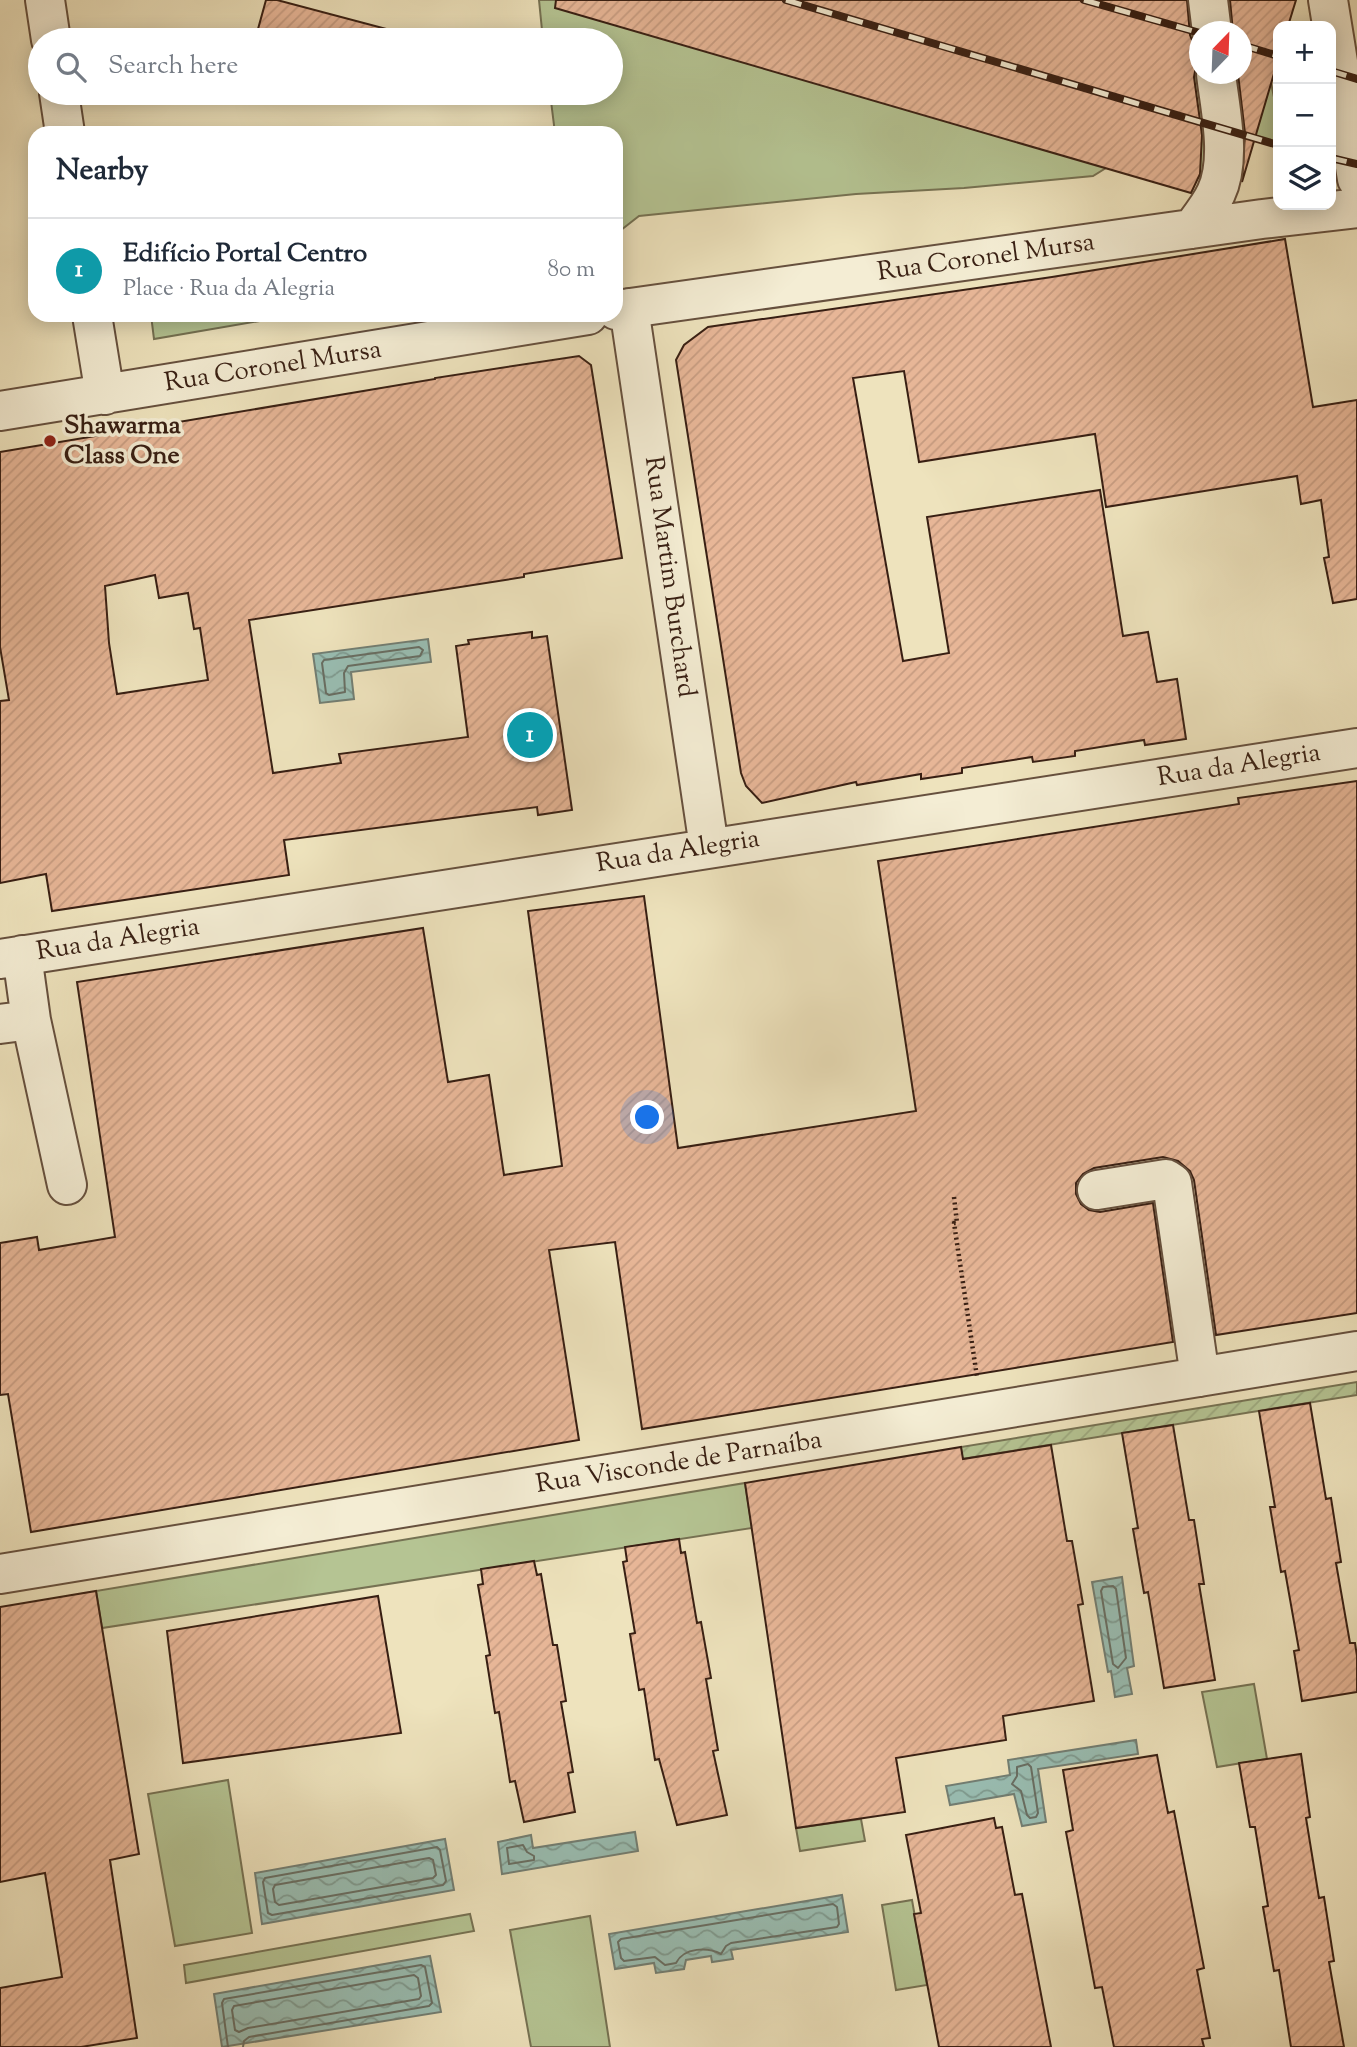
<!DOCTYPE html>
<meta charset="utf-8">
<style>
body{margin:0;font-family:"Sorts Mill Goudy",serif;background:#f6f6f7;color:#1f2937}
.controls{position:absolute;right:21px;top:21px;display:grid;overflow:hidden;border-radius:14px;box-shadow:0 4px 18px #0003}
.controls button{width:63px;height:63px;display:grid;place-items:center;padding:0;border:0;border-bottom:2px solid #e0e1e3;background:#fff;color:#1f2937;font:35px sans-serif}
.compass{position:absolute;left:1189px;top:21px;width:63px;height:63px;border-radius:50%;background:#fff;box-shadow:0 4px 18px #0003;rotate:23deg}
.you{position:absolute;left:648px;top:1118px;width:24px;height:24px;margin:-18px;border:5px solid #fff;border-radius:50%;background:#1a73e8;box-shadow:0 0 0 10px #1a73e833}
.badge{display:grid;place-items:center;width:46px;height:46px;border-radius:50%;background:#8f2418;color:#fff;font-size:23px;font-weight:700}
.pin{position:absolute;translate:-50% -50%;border:4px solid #fff;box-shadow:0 2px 7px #0006}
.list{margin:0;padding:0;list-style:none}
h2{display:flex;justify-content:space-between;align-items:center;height:91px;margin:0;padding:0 28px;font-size:30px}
h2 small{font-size:23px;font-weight:400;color:#747a83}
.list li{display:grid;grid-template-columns:46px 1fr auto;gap:21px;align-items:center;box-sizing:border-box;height:105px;padding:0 28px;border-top:2px solid #e0e1e3}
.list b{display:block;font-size:26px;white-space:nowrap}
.list p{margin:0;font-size:23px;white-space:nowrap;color:#747a83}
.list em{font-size:23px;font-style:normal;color:#747a83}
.icon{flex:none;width:38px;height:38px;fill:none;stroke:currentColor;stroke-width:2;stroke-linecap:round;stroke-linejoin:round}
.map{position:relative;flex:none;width:1357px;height:2047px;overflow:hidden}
.search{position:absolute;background:#fff;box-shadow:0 4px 18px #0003;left:28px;top:28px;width:595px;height:77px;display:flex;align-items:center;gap:18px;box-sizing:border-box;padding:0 24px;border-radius:38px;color:#747a83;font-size:26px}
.panel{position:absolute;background:#fff;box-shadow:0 4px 18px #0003;left:28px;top:126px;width:595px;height:196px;border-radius:21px}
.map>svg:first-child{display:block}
.park{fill:#b5c493;stroke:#767253;stroke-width:2;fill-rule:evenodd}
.garden{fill:url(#garden-furrows);stroke:#767253;stroke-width:2}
.water{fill:url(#water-waves);stroke:#727e73;stroke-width:2}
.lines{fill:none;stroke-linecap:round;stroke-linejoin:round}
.shore{stroke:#686e63;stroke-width:2}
.building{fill:url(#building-hatch);stroke:#381f13;stroke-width:2;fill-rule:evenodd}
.minor-casing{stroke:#66503e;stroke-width:42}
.path{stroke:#381f13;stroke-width:4.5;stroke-dasharray:2 3.5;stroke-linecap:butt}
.minor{stroke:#f4edd4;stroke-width:38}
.rail-casing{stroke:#381f13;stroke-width:8}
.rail{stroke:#f4edd4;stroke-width:5;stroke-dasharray:16;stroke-linecap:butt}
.poi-dot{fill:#8f2418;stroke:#f4edd4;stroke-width:2.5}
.labels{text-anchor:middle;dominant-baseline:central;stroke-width:7;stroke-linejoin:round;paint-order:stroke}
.street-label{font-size:26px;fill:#381f13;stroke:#f4edd4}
.poi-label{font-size:26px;font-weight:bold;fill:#381f13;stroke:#f4edd4;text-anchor:start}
</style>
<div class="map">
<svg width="1357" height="2047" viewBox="0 0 1357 2047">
<defs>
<pattern id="garden-furrows" width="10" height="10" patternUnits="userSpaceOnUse" patternTransform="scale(1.75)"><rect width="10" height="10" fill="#b5c493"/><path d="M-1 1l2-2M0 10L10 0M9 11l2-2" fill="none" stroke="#9ca87e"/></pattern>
<pattern id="water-waves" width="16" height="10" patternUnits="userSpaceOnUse" patternTransform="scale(1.75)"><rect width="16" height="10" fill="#99beb3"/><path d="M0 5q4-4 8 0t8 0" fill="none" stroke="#7e9a90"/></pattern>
<pattern id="building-hatch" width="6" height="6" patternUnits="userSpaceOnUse" patternTransform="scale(1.75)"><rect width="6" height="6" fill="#e7b697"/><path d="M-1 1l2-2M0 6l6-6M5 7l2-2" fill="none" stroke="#c79c81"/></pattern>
</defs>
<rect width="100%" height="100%" fill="#eee3bd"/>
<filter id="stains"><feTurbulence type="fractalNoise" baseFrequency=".00286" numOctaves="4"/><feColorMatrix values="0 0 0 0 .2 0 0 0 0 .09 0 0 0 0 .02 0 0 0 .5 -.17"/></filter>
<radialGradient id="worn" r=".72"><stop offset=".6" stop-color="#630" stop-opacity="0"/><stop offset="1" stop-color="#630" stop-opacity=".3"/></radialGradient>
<path class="park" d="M539,0H1259L1283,21L1282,26H1278C1278,42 1270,55 1270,70C1269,91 1288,130 1272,146L1250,134L1234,187L1127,155L1093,176L964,188L856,194L639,216L616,234V133H555L550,93H611V40H543ZM1200,32H1242V74H1200Z
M151,315H274L277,318L154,339Z
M745,1483L752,1528L102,1628L96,1591Z
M1254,1684L1267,1759L1217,1767L1202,1692Z
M228,1780L252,1933L175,1946L148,1794Z
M861,1819L865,1841L800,1851L796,1828Z
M912,1900L927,1985L896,1990L882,1905Z
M470,1914L474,1931L186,1983L184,1965Z
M590,1916L610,2047H531L510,1930Z"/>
<path class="garden" d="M1357,1382V1395L962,1459L961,1447Z"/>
<path class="water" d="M428,639L431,662L351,672L354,699L320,703L313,654Z
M1122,1577L1134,1666L1127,1668L1132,1694L1115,1697L1111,1671L1108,1672L1092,1582Z
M1136,1740L1138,1754L1038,1769L1046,1822L1022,1826L1014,1794L950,1805L946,1786L1010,1775L1008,1760Z
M635,1832L638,1851L502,1874L498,1842L531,1835L533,1848Z
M445,1839L454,1890L262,1924L255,1873Z
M842,1895L848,1932L731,1950L733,1959L712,1962L711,1956L686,1960L684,1969L656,1973L654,1963L615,1969L609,1934Z
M430,1956L441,2012L222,2047L214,1994Z"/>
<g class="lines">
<path class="shore" d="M419,647L423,650L420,656L348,666L344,673L345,692L329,695L326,693L322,663L324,660Z
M1113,1586L1116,1589L1126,1658L1118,1668L1113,1664L1101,1591L1103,1587Z
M1028,1764L1031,1767L1038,1813L1036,1817L1030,1818L1027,1815L1021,1791L1012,1784L1017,1776V1767Z
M523,1845L527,1852L534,1856V1860L509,1864L507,1848Z
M437,1847L440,1850L446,1881L443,1885L272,1915L268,1913L263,1882L265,1878Z
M429,1858L433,1860L436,1875L433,1878L279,1905L275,1902L273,1889L275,1885Z
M833,1904L837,1907L839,1924L837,1927L731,1943L726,1946L721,1954C708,1947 684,1947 676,1963L665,1965L655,1957L624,1961L621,1958L618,1942L621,1939Z
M414,1975L418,1978L421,1996L419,1999L248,2028L239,2032L235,2030L232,2010L234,2006Z
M228,2047L222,2003L224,1999L421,1965L425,1967L432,2003L429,2006L249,2037L244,2041L243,2047"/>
</g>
<path class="building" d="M266,0H277L394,31L393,40H255Z
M556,0H1187L1190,35L1194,45L1200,49V61L1196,66L1194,77L1202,135L1200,174L1191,193L555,8Z
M1230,0H1296L1288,26H1278V60L1242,182L1245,133L1238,74H1242V32H1233Z
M1285,239L1313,407L1357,400V599L1333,603L1324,558L1329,557L1321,500L1301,504L1297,476L1106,507L1095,434L919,462L904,371L853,378L903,661L949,653L927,517L1100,490L1123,636L1148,632L1157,682L1177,679L1186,739L1145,745L1144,740L1075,751V756L1033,762L1032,757L962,768V773L921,779V774L857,785L856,782L762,803L746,786L741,773L676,360L684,345L708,327L1052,277Z
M579,356L591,365L622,558L524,574V577L249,620L273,773L341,763L339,754L468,737L456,646L469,644L468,640L532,632V638L547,636L572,810L538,815L537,807L284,840L289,875L52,911L46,874L0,883V701L9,700L0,647V452L435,379V378ZM155,575L159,598L188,593L194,629L200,628L208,680L117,694L109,643L105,586Z
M1357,781V1313L1216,1335L1194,1180L1190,1171L1178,1161L1163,1157L1094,1168L1083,1174L1076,1183V1194L1081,1204L1089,1210L1100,1212L1153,1203L1173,1342L642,1429L615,1242L549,1250L579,1440L31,1532L8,1394L0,1395V1243L37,1237L39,1250L115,1237L77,982L423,928L448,1082L489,1075L504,1175L562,1166L528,911L644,896L678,1148L916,1111L878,861L1239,804L1238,798Z
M1310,1403L1326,1499L1331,1498L1341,1562L1336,1563L1350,1643H1355L1357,1656V1692L1302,1701L1294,1651L1299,1650L1285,1571L1281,1572L1270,1507H1275L1259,1411Z
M1173,1425L1189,1520H1194L1204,1584H1199L1215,1680L1164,1688L1148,1592L1144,1593L1133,1529L1138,1528L1122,1433Z
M1051,1445L1067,1541H1072L1083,1604L1078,1605L1094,1701L1003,1716L1006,1740L896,1758L905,1812L796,1828L745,1483L961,1447L963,1459Z
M679,1539L681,1553L685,1552L697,1623L701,1622L711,1678L706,1679L718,1750L713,1751L727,1815L677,1825L659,1759L655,1760L644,1689L639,1690L630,1634L635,1633L623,1562L627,1561L625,1547Z
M534,1561L537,1575L541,1574L553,1645H557L566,1701L561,1702L573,1772L568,1773L575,1812L524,1822L515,1781L510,1782L499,1712L495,1713L486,1656L490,1655L478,1585L483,1584L481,1569Z
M96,1591L139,1854L110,1860L137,2038L81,2047H0V1988L62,1977L45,1873L0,1882V1607Z
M378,1596L401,1733L183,1763L167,1631Z
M1301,1754L1310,1817L1306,1818L1319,1898L1324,1897L1334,1961L1329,1962L1344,2047H1291L1279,1970L1274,1971L1263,1907L1268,1906L1255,1827H1250L1239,1763Z
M1157,1755L1168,1813L1174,1811L1204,1968L1197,1970L1210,2038L1202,2039L1204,2047H1114L1102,1987L1095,1988L1066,1832L1073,1830L1063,1770Z
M994,1818L996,1828L1002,1827L1015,1895L1022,1894L1051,2047H939L914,1914L921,1913L906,1835Z"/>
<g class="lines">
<g class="minor-casing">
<path id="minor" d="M45,0L51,40
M1208,0L1212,32
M1328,0L1357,179
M59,93L65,133
M1192,229C1201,217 1210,206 1216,193C1232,159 1220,109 1216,74
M629,308L709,847
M616,310L1262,219L1357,208
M92,315L105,395
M0,411L588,315
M22,955L31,1020
M0,959L1357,748
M0,1024L31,1020L67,1185
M1097,1190L1166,1179L1172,1183L1200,1377
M0,1574L1357,1351"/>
</g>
<path class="path" d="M954,1197L957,1223H954L977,1377"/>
<use href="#minor" class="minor"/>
<g class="rail-casing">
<path id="rail" d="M786,0L1278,145
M1084,0L1200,33
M1242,45L1278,56
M1331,71L1357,79
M1331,158L1357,164"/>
</g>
<use href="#rail" class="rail"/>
</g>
<circle class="poi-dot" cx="50" cy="441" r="7"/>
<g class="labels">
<g class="street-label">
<text transform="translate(986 258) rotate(-8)">Rua Coronel Mursa</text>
<text transform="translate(273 367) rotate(-9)">Rua Coronel Mursa</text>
<text transform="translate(669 577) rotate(82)">Rua Martim Burchard</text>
<text transform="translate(1239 766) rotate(-9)">Rua da Alegria</text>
<text transform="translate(678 852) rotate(-9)">Rua da Alegria</text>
<text transform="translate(118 940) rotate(-9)">Rua da Alegria</text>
<text transform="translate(679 1463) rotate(-9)">Rua Visconde de Parnaíba</text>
</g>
<g class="poi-label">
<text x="64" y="426">Shawarma<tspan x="64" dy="30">Class One</tspan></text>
</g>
</g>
<rect width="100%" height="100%" filter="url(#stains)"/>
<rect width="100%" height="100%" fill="url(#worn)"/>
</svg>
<div class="controls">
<button>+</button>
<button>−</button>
<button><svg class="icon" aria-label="layers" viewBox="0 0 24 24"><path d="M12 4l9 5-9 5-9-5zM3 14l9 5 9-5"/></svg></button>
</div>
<svg class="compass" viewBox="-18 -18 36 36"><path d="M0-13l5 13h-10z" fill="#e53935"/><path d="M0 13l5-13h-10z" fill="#747a83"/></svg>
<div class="you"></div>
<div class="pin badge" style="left:530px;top:735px;background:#0f9aa8">1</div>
<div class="search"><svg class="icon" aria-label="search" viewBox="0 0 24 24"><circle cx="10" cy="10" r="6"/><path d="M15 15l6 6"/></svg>Search here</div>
<section class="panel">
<h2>Nearby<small></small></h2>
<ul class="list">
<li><span class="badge" style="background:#0f9aa8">1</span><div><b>Edifício Portal Centro</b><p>Place · Rua da Alegria</p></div><em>80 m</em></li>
</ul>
</section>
</div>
